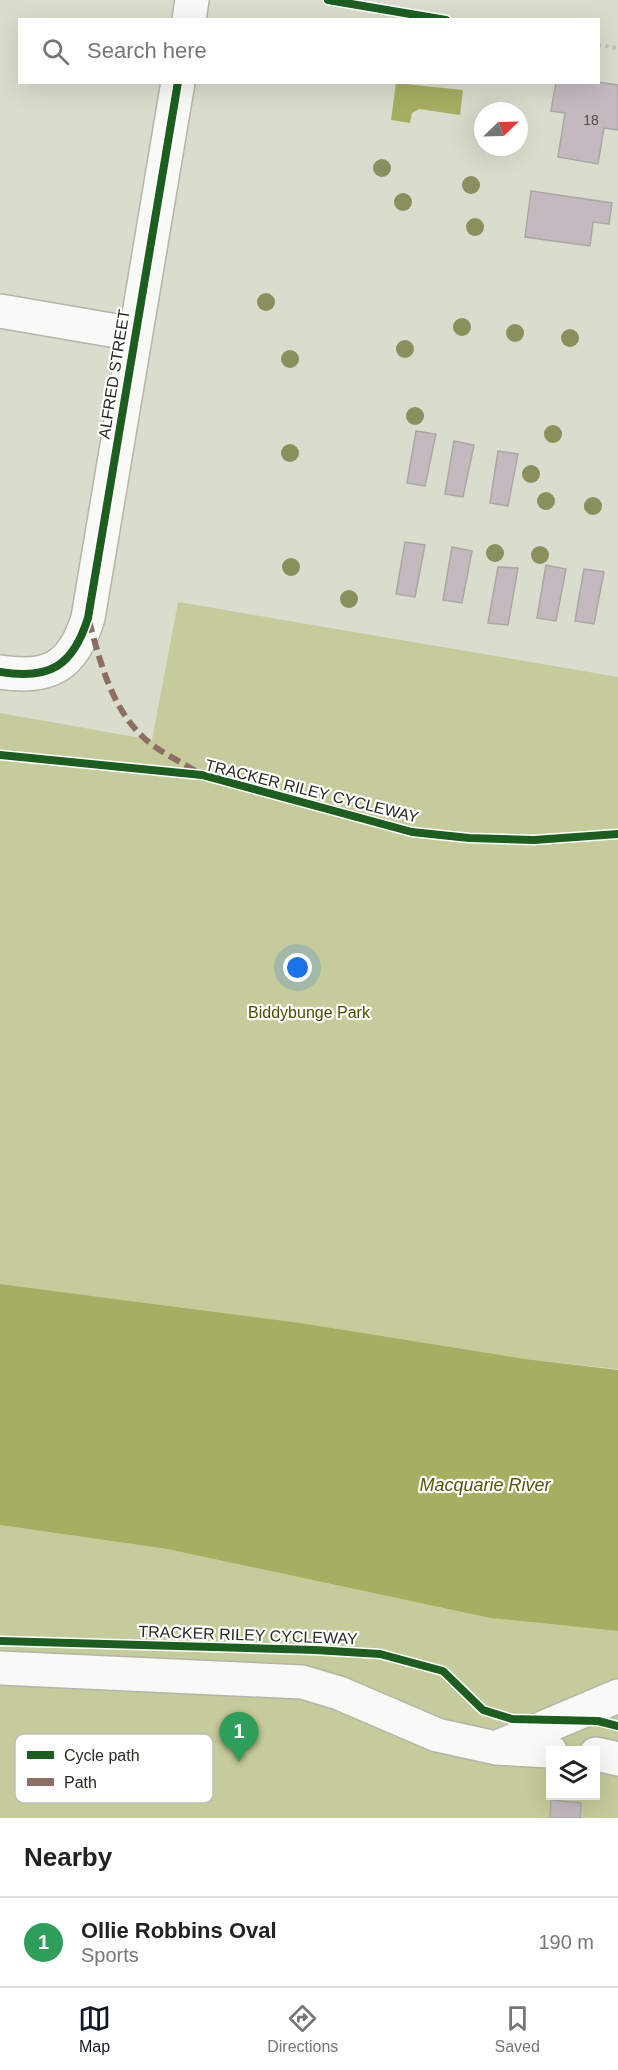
<!DOCTYPE html>
<style>
body{margin:0;font-family:Helvetica,sans-serif;background:#f2f2f2;color:#222}
.controls{position:absolute;right:18px;bottom:18px;display:grid;overflow:hidden;border-radius:0px;box-shadow:0 6px 24px #0002}
.controls button{width:54px;height:54px;display:grid;place-items:center;padding:0;border:0;border-bottom:2px solid #e0e0e0;background:#fff;color:#222;font:30px sans-serif}
.compass{position:absolute;left:474px;top:102px;width:54px;height:54px;border-radius:50%;background:#fff;box-shadow:0 6px 24px #0002;rotate:67deg}
.you{position:absolute;left:298px;top:968px;width:21px;height:21px;margin:-15px;border:4px solid #fff;border-radius:50%;background:#1a73e8;box-shadow:0 0 0 9px #1a73e833}
.badge{display:grid;place-items:center;width:39px;height:39px;border-radius:50%;background:#111827;color:#fff;font-size:20px;font-weight:700}
.pin{position:absolute;translate:-50% -50px;filter:drop-shadow(0 2px 3px #0008)}
.pin::after{content:'';position:absolute;top:32px;width:21px;height:18px;background:inherit;clip-path:polygon(0 0,100% 0,50% 100%)}
.list{margin:0;padding:0;list-style:none}
h2{display:flex;justify-content:space-between;align-items:center;height:78px;margin:0;padding:0 24px;font-size:26px}
h2 small{font-size:20px;font-weight:400;color:#767676}
.list li{display:grid;grid-template-columns:39px 1fr auto;gap:18px;align-items:center;box-sizing:border-box;height:90px;padding:0 24px;border-top:2px solid #e0e0e0}
.list b{display:block;font-size:22px;white-space:nowrap}
.list p{margin:0;font-size:20px;white-space:nowrap;color:#767676}
.list em{font-size:20px;font-style:normal;color:#767676}
.icon{flex:none;width:33px;height:33px;fill:none;stroke:currentColor;stroke-width:2;stroke-linecap:round;stroke-linejoin:round}
.map{position:relative;flex:none;width:618px;height:1818px;overflow:hidden}
.search{position:absolute;background:#fff;box-shadow:0 6px 24px #0002;left:18px;right:18px;top:18px;height:66px;display:flex;align-items:center;gap:15px;box-sizing:border-box;padding:0 21px;border-radius:0px;color:#767676;font-size:22px}
.sheet{height:168px;background:#fff}
nav{display:flex;justify-content:space-around;align-items:center;box-sizing:border-box;height:84px;border-top:2px solid #e0e0e0;background:#fff;font-size:16px;color:#767676}
nav a{display:grid;justify-items:center;gap:3px}
nav .on{color:#111827}
.map>svg:first-child{display:block}
.green{fill:#c5cb9a;fill-rule:evenodd}
.water{fill:#a6ae61}
.building{fill:#c5b9c0;stroke:#a8a7a3;stroke-width:1.5}
.lines{fill:none;stroke-linecap:round;stroke-linejoin:round}
.minor-casing{stroke:#b3b5a9;stroke-width:36}
.path{stroke:#bebfba;stroke-width:4;stroke-dasharray:3 4.5;stroke-linecap:butt}
.minor{stroke:#f9faf8;stroke-width:33}
.quiet{stroke:#8d6e63;stroke-width:6;stroke-dasharray:12 6;stroke-linecap:butt}
.cycleway-casing{stroke:#fff;stroke-width:11}
.cycleway{stroke:#1b5e20;stroke-width:8}
.tree{fill:#8a8f5c}
.labels{text-anchor:middle;dominant-baseline:central;stroke-width:4.5;stroke-linejoin:round;paint-order:stroke}
.number-label{font-size:14px;fill:#4f4e48}
.street-label{font-size:16px;fill:#282a20;stroke:#fff}
.park-label{font-size:16px;fill:#494f00;stroke:#fff}
.water-label{font-size:18px;font-style:italic;fill:#51580c;stroke:#fff}
.key{fill:#fff;stroke:#bebfbc;stroke-width:1.5}
.key-label{font-size:16px;fill:#282a20}
</style>
<div class="map">
<svg width="618" height="1818" viewBox="0 0 618 1818">
<rect width="100%" height="100%" fill="#daddcd"/>
<path class="green" d="M178,602L618,677V1369L525,1359L301,1323L0,1284V713L152,740Z
M0,1525L167,1549L490,1618L618,1631V1818H0ZM550,1750H596V1796H550Z"/>
<path class="water" d="M396,83L463,90L460,115L419,109L412,113L410,123L391,120Z
M0,1284L301,1323L525,1359L618,1370V1631L490,1618L167,1549L0,1525Z"/>
<path class="building" d="M556,82H598L618,85V130L604,128L598,164L558,157L565,113L551,111Z
M531,191L612,203L609,224L593,222L590,246L525,237Z
M416,431L436,434L425,486L407,483Z
M454,441L474,445L463,497L445,494Z
M498,451L518,454L508,506L490,503Z
M405,542L425,545L415,597L396,594Z
M452,547L472,551L462,603L443,600Z
M546,565L566,569L556,621L537,618Z
M498,567L518,568L508,625L488,623Z
M584,569L604,572L594,624L575,621Z
M551,1800L581,1803L580,1818H550Z"/>
<g class="lines">
<g class="minor-casing">
<path id="minor" d="M189,20L192,0
M0,311L134,334
M0,672C50,680 73,666 88,618L178,82
M0,1668L302,1682L339,1693L437,1735L496,1748L550,1751
M500,1746L618,1696
M596,1754L618,1759"/>
</g>
<path class="path" d="M328,0L446,20
M598,45L618,48"/>
<use href="#minor" class="minor"/>
<path class="quiet" d="M89,621C100,661 111,707 143,737C157,751 180,761 197,772"/>
<g class="cycleway-casing">
<path id="cycleway" d="M328,0L446,20
M0,672C50,680 73,666 88,618L178,82
M0,755L202,775L412,832L469,838L534,840L618,834
M0,1641L315,1650L380,1654L443,1671L483,1710L512,1719L598,1721L618,1726"/>
</g>
<use href="#cycleway" class="cycleway"/>
</g>
<g class="tree">
<circle cx="382" cy="168" r="9"/>
<circle cx="471" cy="185" r="9"/>
<circle cx="403" cy="202" r="9"/>
<circle cx="475" cy="227" r="9"/>
<circle cx="266" cy="302" r="9"/>
<circle cx="462" cy="327" r="9"/>
<circle cx="515" cy="333" r="9"/>
<circle cx="570" cy="338" r="9"/>
<circle cx="405" cy="349" r="9"/>
<circle cx="290" cy="359" r="9"/>
<circle cx="415" cy="416" r="9"/>
<circle cx="553" cy="434" r="9"/>
<circle cx="290" cy="453" r="9"/>
<circle cx="531" cy="474" r="9"/>
<circle cx="546" cy="501" r="9"/>
<circle cx="593" cy="506" r="9"/>
<circle cx="495" cy="553" r="9"/>
<circle cx="540" cy="555" r="9"/>
<circle cx="291" cy="567" r="9"/>
<circle cx="349" cy="599" r="9"/>
</g>
<g class="labels">
<g class="number-label">
<text x="591" y="120">18</text>
</g>
<g class="street-label">
<text transform="translate(114 374) rotate(-81)">ALFRED STREET</text>
<text transform="translate(312 791) rotate(14)">TRACKER RILEY CYCLEWAY</text>
<text transform="translate(248 1635) rotate(2)">TRACKER RILEY CYCLEWAY</text>
</g>
<g class="park-label">
<text x="309" y="1012">Biddybunge Park</text>
</g>
<g class="water-label">
<text x="485" y="1485">Macquarie River</text>
</g>
</g>
<rect x="15" y="1734" width="198" height="69" rx="9" class="key"/>
<rect x="27" y="1751" width="27" height="8" fill="#1b5e20"/>
<rect x="27" y="1778" width="27" height="8" fill="#8d6e63"/>
<g class="key-label">
<text x="64" y="1761">Cycle path</text>
<text x="64" y="1788">Path</text>
</g>
</svg>
<div class="controls">
<button><svg class="icon" aria-label="layers" viewBox="0 0 24 24"><path d="M12 4l9 5-9 5-9-5zM3 14l9 5 9-5"/></svg></button>
</div>
<svg class="compass" viewBox="-18 -18 36 36"><path d="M0-13l5 13h-10z" fill="#e53935"/><path d="M0 13l5-13h-10z" fill="#767676"/></svg>
<div class="you"></div>
<div class="pin badge" style="left:239px;top:1762px;background:#2e9e5b">1</div>
<div class="search"><svg class="icon" aria-label="search" viewBox="0 0 24 24"><circle cx="10" cy="10" r="6"/><path d="M15 15l6 6"/></svg>Search here</div>
</div>
<section class="sheet">
<h2>Nearby<small></small></h2>
<ul class="list">
<li><span class="badge" style="background:#2e9e5b">1</span><div><b>Ollie Robbins Oval</b><p>Sports</p></div><em>190 m</em></li>
</ul>
</section>
<nav>
<a class="on"><svg class="icon" aria-label="map" viewBox="0 0 24 24"><path d="M3 6l6-2 6 2 6-2v14l-6 2-6-2-6 2zM9 4v14M15 6v14"/></svg>Map</a>
<a><svg class="icon" aria-label="directions" viewBox="0 0 24 24"><path d="M12 3l9 9-9 9-9-9zM9 14v-3h6M13 9l2 2-2 2"/></svg>Directions</a>
<a><svg class="icon" aria-label="saved" viewBox="0 0 24 24"><path d="M7 4h10v16l-5-4-5 4z"/></svg>Saved</a>
</nav>
